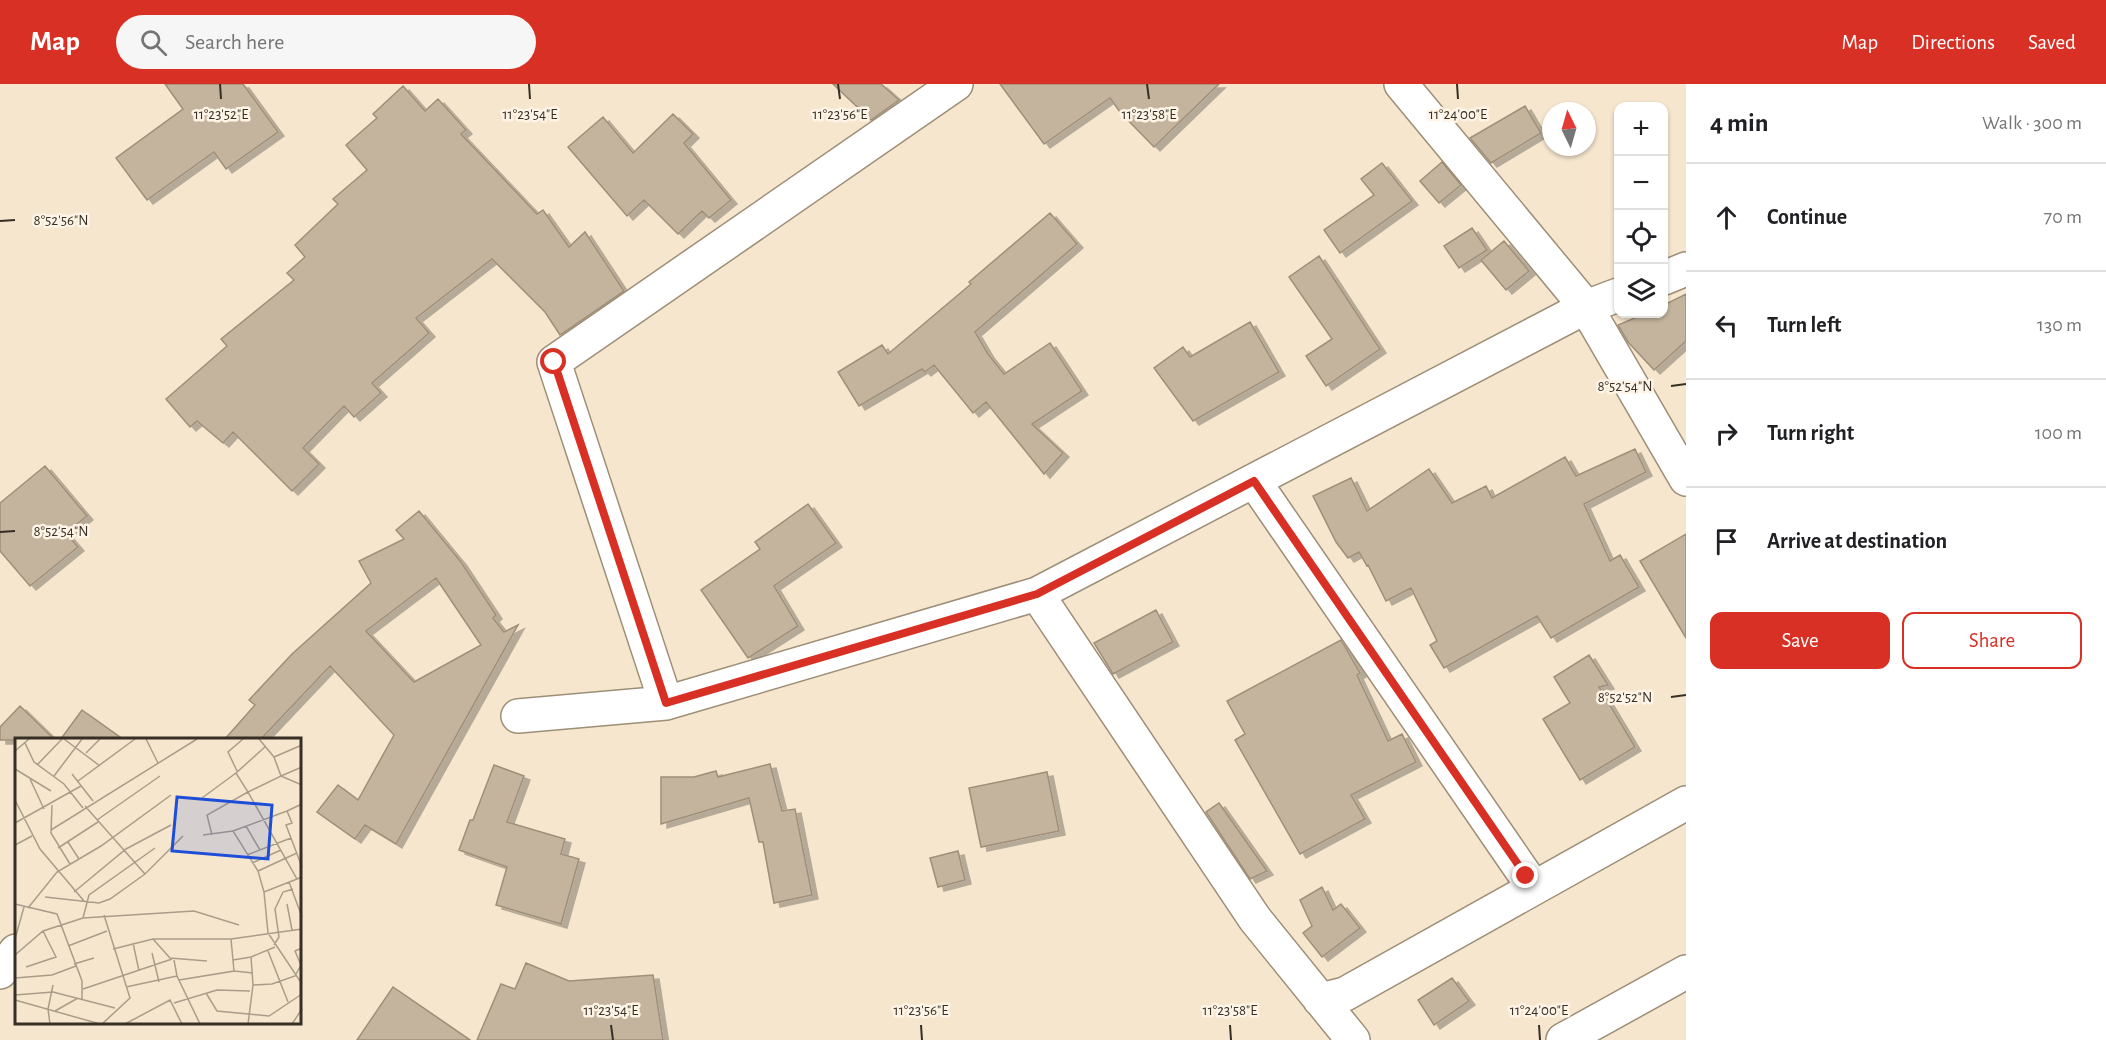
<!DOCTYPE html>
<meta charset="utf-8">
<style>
body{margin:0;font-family:"Alegreya Sans",sans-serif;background:#f6f6f6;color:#202124}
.controls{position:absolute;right:18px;top:18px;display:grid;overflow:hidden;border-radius:12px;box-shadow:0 2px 4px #0004}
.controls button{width:54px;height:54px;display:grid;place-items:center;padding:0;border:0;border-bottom:2px solid #e0e0e0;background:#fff;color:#202124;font:30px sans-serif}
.compass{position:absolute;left:1542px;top:18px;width:54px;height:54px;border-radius:50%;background:#fff;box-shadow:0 2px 4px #0004;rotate:355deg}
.stop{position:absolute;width:18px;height:18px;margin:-14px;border:4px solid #d93025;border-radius:50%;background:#fff}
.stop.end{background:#d93025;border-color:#fff;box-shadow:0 2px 6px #0008}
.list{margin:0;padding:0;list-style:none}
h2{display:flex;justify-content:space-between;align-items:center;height:78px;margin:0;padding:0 24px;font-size:26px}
h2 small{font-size:20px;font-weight:400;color:#757577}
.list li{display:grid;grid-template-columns:39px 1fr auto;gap:18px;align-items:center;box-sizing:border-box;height:108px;padding:0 24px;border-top:2px solid #e0e0e0}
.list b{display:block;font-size:22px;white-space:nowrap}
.list em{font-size:20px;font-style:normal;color:#757577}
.actions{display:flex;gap:12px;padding:18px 24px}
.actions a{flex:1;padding:14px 0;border:2px solid #d93025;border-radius:12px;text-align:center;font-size:21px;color:#d93025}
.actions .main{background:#d93025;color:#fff}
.icon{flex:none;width:33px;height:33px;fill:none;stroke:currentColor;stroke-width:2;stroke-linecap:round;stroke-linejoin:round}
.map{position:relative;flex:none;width:1686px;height:956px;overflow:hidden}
header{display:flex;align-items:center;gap:36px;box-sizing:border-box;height:84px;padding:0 30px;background:#d93025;color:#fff}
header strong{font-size:28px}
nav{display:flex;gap:33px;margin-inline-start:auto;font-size:21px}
.search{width:420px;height:54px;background:#f6f6f6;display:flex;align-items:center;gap:15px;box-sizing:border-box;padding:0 21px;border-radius:33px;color:#757577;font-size:22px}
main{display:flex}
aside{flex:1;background:#fff}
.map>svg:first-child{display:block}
.building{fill:#c4b49d;stroke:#9f8f79;stroke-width:1.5;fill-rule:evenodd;filter:url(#shadow)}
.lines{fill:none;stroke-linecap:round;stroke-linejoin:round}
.street-casing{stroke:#9d8e77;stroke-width:36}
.street{stroke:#fff;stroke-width:33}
.route{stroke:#d93025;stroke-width:8}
.ticks{fill:none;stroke:#352f25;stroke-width:2}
.inset-road{fill:none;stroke:#a99d8a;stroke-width:1.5}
.view{fill:#1d4ed8;fill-opacity:0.15;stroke:#1d4ed8;stroke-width:3}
.inset-edge{fill:none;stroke:#352f25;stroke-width:3}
.ticks-label{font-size:15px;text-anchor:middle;fill:#352f25;stroke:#fff4e6;stroke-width:5;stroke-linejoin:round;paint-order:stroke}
</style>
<header>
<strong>Map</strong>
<div class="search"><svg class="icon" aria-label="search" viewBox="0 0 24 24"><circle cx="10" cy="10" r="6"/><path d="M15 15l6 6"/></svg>Search here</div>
<nav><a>Map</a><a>Directions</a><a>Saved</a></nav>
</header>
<main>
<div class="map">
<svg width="1686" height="956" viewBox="0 0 1686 956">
<defs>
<filter id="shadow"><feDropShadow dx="6" dy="4" stdDeviation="0" flood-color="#0004"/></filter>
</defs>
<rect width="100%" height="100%" fill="#f7e6ce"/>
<path class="building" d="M165,0H243L278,48L226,85L214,68L147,116L116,74L183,25Z
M833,0H881L899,16L871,36Z
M1000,0H1219L1154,63L1120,28L1110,14L1044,60Z
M403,2L425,27L438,15L466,46L461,50L537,130L543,126L569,163L585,148L624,207L560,251L545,228L492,175L416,234L429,249L372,299L381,309L354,333L344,322L303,364L319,380L292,407L233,348L223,359L197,337L190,343L166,315L227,262L221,255L294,196L287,189L305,173L295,161L338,120L333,115L367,86L346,61L377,34L373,30Z
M1525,22L1541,49L1491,79L1470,54Z
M673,30L693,50L684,59L731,116L709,134L702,127L678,150L644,116L627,132L568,63L603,33L633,69Z
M1442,78L1461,101L1439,119L1420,97Z
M1382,79L1412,117L1340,169L1324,146L1374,111L1361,95Z
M1050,129L1077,160L975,248L988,270L1004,290L1050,259L1082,307L1032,340L1063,369L1044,390L986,318L973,329L934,281L925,288L922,285L859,322L838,288L882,261L888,270L971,200L969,198Z
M1472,144L1487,166L1459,184L1444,162Z
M1504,157L1529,187L1506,206L1481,176Z
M1319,172L1380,265L1326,302L1306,272L1332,255L1289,193Z
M1686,210V257L1654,286L1628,258L1618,241L1644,230H1664V221Z
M1250,238L1279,288L1193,337L1154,284L1183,263L1190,273Z
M1635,365L1646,388L1584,420L1610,477L1620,471L1639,503L1551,554L1537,532L1444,584L1430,561L1437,557L1411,504L1386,517L1368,481L1367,482L1359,468L1348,474L1336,458L1313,412L1351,394L1367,427L1429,385L1452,419L1486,402L1492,414L1565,373L1576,392Z
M45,382L87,432L66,449L78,463L30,502L0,467V419Z
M808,420L836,459L774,502L798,542L748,574L701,506L760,465L755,458Z
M419,427L461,478L496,531L493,534L504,548L518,541L396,760L365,741L355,755L317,728L338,701L358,716L394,651L330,582L260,656H224L255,621L249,616L292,570L371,499L359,477L404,455L396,446ZM436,494L481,561L414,598L366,547Z
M1686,450V554L1640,477Z
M1156,526L1173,558L1113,590L1094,559Z
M1341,556L1360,589L1357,591L1388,657L1402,650L1416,678L1351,711L1365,735L1300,770L1235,656L1245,650L1227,617Z
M1589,571L1608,601L1599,603L1635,663L1580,696L1543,635L1570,619L1554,593Z
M20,622L55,656H0V643Z
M82,626L124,656H60Z
M770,680L782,727L795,725L812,811L774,819L763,758H759L749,714L661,740V693H694L716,687L718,693Z
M494,681L524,692L507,738L565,755L561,770L579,775L561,840L496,821L507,783L459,766L470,736H473Z
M1047,688L1059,747L981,763L969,704Z
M1219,719L1267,787L1250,795L1206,728Z
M958,767L965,796L938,803L930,774Z
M1322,803L1333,826L1341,820L1360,844L1322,873L1303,849L1312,842L1300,816Z
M526,879L569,897L653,891L663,956H477L501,900L515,905Z
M1452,894L1469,917L1434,941L1418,916Z
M393,903L470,956H357Z"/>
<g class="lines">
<g class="street-casing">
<path id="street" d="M1401,0L1586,223L1686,395
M1664,194L1686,185
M1254,397L1534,804
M666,619L554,278L956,0
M518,632L666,619L1037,510
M0,888L16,867
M1320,916L1345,910L1686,719
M1353,956L1255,835L1037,510L1586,223L1618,211
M1563,956L1686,888"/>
</g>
<use href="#street" class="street"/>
</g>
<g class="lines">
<path class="route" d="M554,278L666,619L1037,510L1254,397L1526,792"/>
</g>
<path class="ticks" d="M220,0L221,15M529,0L530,15M838,0L840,15M1147,0L1149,15M1457,0L1458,15M0,137L15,136M1671,302L1686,300M0,448L15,447M1671,613L1686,611M611,941L613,956M921,941L922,956M1230,941L1231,956M1539,941L1540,956"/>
<g transform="translate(15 654)">
<rect width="286" height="286" fill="#f7e6ce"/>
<path class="inset-road" d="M49,1L85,28M131,1L143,25M244,1L259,19L287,7M10,5L19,24L49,46L68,70M0,13L14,1M71,15L85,1M259,19L266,38L287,29M22,27L47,1M0,31L36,53M222,33L213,14L228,1M221,35L251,8M57,36L78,63M39,38L67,1M15,41L29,71M63,43L120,1M287,47L266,38L233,54L282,141L287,139M187,60L221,35L233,54L192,77L197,97M0,62L25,111L69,163M287,66L272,73L277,85L271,87L287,129M37,67L36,95L55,126M70,68L130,136M82,82L145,38M0,85L66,48M231,88L245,112M36,92L182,1M188,97L218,93M53,104L64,121M0,107L17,98M43,110L83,84M282,115L243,133L249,154L282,141M232,117L276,100M237,125L266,112M243,133L218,93L272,73M274,144L287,179M59,154L111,111L156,87M249,154L253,195L287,246M30,159L84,165L95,161L130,136L168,98M0,166L42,176L67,243V261M272,166L277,192M13,170L42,134L86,108L156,57M68,180L74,157L140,110M0,201L9,169M138,201L155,220L192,223M118,205L124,233M259,207L264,199L260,171L268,154L278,151M53,208L92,193M98,211L138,201H216L287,191M253,213L273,264M137,215L144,244M0,217L28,193L68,180L179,173L224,187M159,222L162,238L185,286M218,222L236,219L260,209M59,226L79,220M11,229L41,219L28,193M219,233L238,235M0,240L37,237L61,228M164,242L219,233L216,201M238,247L257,246L280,238L286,227L280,213L287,210M111,249L162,238M68,251L157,221M191,255L202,273L254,278L287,256M0,257L38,254L100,270M0,262L85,286M159,265L202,252L235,253M40,273L63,260M35,286L33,271L38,247M87,286L115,260L89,177M110,286L155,262L167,286M233,286L238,247L236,219M277,286L287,271"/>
<path class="view" d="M162,59L257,67L253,121L157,113Z"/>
<rect width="286" height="286" class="inset-edge"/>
</g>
<g class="ticks-label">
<text x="221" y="35">11°23'52"E</text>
<text x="530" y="35">11°23'54"E</text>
<text x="840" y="35">11°23'56"E</text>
<text x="1149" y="35">11°23'58"E</text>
<text x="1458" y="35">11°24'00"E</text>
<text x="61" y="141">8°52'56"N</text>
<text x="1625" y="307">8°52'54"N</text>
<text x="61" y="452">8°52'54"N</text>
<text x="1625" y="618">8°52'52"N</text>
<text x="611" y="931">11°23'54"E</text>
<text x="921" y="931">11°23'56"E</text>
<text x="1230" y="931">11°23'58"E</text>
<text x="1539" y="931">11°24'00"E</text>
</g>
</svg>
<div class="controls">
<button>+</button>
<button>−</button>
<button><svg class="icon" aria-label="locate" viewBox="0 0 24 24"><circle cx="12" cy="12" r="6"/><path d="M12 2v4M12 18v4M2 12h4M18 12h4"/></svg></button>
<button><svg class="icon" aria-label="layers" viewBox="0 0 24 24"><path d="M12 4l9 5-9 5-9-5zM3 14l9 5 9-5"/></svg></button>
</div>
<svg class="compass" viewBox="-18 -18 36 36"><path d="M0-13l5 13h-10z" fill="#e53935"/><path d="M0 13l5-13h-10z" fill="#757577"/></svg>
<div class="stop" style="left:554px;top:278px"></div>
<div class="stop end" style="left:1526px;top:792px"></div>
</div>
<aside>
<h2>4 min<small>Walk · 300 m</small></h2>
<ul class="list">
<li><svg class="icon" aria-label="ahead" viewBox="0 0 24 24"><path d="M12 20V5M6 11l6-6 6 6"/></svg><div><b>Continue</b></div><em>70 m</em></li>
<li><svg class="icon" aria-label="left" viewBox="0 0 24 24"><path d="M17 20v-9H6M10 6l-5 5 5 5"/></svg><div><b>Turn left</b></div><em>130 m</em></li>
<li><svg class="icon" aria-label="right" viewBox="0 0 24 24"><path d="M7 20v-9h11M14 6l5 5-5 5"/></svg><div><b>Turn right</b></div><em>100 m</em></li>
<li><svg class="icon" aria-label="arrive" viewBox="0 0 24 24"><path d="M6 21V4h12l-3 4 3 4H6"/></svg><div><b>Arrive at destination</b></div></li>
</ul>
<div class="actions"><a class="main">Save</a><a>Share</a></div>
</aside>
</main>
